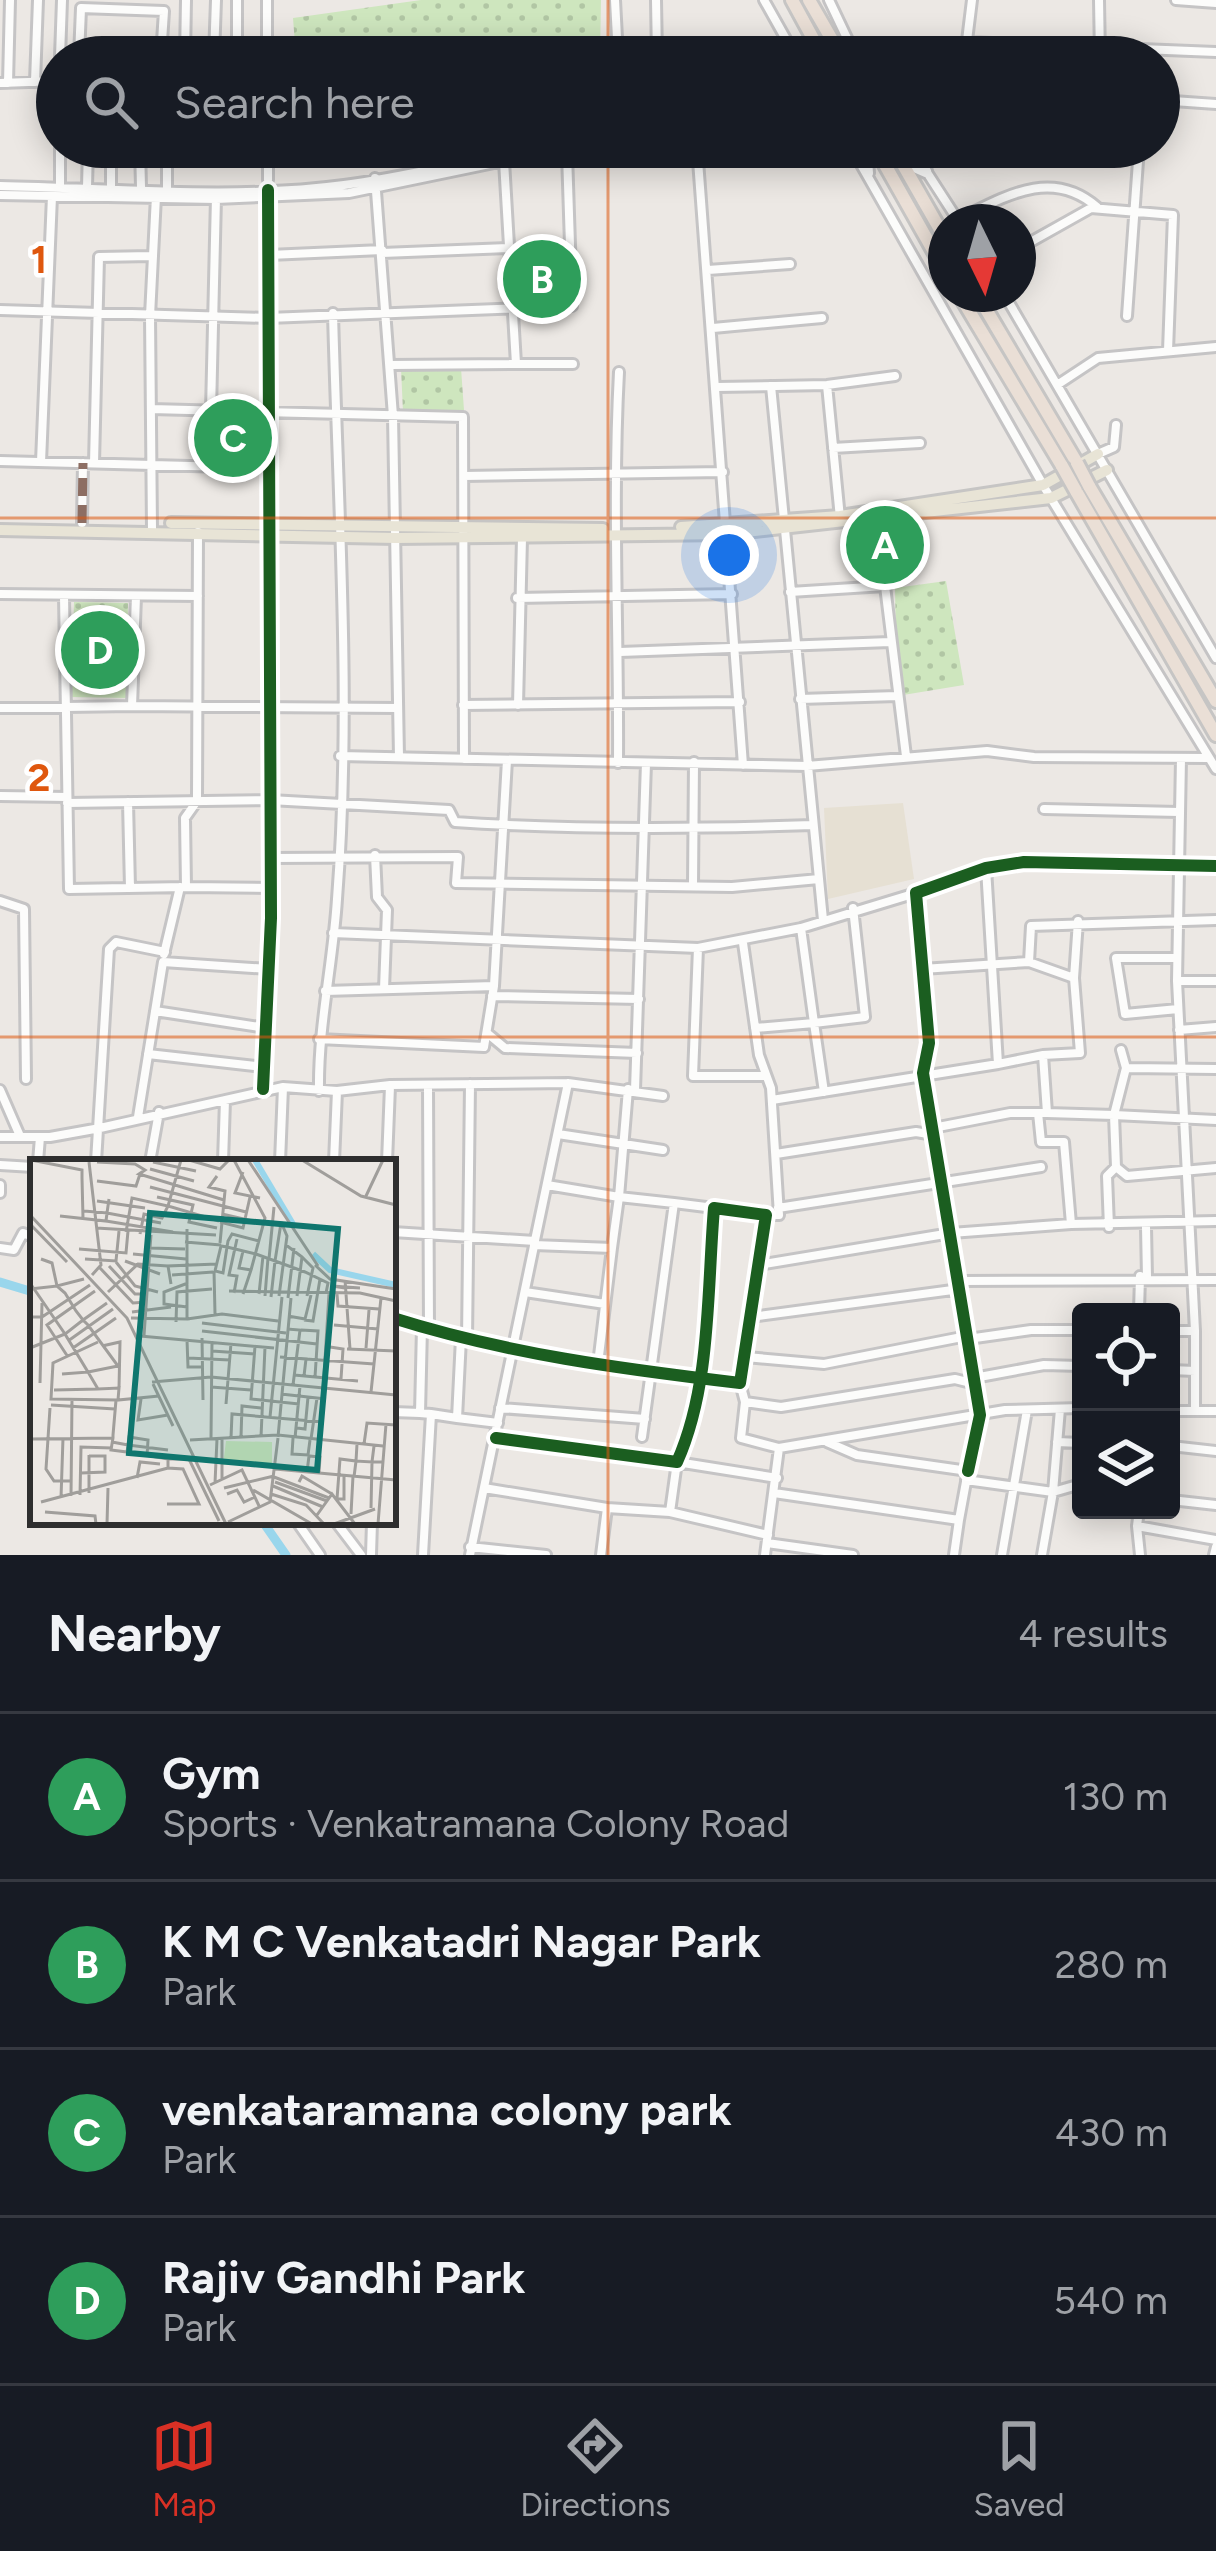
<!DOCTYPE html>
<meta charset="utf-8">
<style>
body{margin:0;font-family:Figtree,sans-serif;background:#20242c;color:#f1f3f6}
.controls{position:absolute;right:36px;bottom:36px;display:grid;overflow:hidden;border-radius:12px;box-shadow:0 6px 30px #0003}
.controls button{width:108px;height:108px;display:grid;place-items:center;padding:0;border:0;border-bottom:3px solid #363941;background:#171b24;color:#f1f3f6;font:60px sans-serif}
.compass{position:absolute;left:928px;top:204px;width:108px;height:108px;border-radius:50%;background:#171b24;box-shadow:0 6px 30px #0003;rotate:175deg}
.you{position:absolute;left:729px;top:555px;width:42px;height:42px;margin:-30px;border:9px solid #fff;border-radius:50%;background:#1a73e8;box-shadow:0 0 0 18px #1a73e833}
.badge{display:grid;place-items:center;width:78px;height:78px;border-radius:50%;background:#d93025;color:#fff;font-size:39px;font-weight:700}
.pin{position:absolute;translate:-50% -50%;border:6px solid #fff;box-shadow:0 3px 12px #0006}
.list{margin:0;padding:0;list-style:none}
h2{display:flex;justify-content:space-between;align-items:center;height:156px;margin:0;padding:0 48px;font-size:51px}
h2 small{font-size:39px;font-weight:400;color:#9ea1a6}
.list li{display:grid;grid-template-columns:78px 1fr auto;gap:36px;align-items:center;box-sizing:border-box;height:168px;padding:0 48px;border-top:3px solid #363941}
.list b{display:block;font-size:45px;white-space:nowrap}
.list p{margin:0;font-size:39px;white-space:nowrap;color:#9ea1a6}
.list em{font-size:39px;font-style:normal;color:#9ea1a6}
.icon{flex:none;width:66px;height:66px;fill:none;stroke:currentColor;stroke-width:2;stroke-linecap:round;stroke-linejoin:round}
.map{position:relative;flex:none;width:1216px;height:1555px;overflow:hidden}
.search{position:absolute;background:#171b24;box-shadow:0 6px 30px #0003;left:36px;right:36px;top:36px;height:132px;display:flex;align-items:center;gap:30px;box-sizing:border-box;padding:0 42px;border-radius:66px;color:#9ea1a6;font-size:45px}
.sheet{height:828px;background:#171b24}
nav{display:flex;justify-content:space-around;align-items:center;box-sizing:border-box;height:168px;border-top:3px solid #363941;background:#171b24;font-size:33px;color:#9ea1a6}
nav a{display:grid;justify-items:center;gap:6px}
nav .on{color:#d93025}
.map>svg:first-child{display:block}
.education{fill:#e6e0d3}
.grass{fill:url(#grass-dots)}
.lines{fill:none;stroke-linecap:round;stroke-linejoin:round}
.canal{stroke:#99d6ec;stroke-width:9}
.minor-casing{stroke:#c5c4c5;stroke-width:14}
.major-casing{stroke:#c6c5c4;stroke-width:16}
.highway-casing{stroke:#c6c5c4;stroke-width:18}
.minor{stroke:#fcfcfb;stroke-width:8}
.major{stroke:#e8e4d6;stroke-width:10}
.highway{stroke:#eadfd6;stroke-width:12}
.highway-bridge-casing{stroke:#c6c5c4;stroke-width:18;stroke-linecap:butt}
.highway-bridge{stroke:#eadfd6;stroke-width:12}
.quiet{stroke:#8d6e63;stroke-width:9;stroke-dasharray:18 9;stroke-linecap:butt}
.cycleway-casing{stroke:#fff;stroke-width:20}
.cycleway{stroke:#1b5e20;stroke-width:12}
.grid{fill:none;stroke:#df570e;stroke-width:3;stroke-opacity:0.55}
.inset-river{fill:none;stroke:#99d6ec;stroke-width:6}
.inset-road{fill:none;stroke:#a09e9b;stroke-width:3}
.view{fill:#0f766e;fill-opacity:0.15;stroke:#0f766e;stroke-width:6}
.inset-edge{fill:none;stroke:#2e2e2e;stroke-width:6}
.grid-label{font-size:39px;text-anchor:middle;font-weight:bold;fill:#df570e;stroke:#fff;stroke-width:9;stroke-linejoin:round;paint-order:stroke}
</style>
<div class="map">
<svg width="1216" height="1555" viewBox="0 0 1216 1555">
<defs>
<pattern id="grass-dots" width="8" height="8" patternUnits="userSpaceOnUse" patternTransform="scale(3)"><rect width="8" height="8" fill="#cee6be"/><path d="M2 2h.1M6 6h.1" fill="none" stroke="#b1c6a4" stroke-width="1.8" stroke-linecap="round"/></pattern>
</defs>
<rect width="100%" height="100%" fill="#ece8e4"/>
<path class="education" d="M903,803L914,879L828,899L824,808Z"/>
<path class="grass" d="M421,0H601L600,57H296L293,18Z
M565,257L566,297L519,300V262Z
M401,368H461L464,410L403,412Z
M261,418L260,461L204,458L206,419Z
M946,581L964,685L897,696L895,588Z
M74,602L128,603L127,698L72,697Z"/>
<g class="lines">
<path class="canal" d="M0,1282L33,1292
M263,1522L286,1555"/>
<g class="minor-casing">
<path id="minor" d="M267,0V57
M615,0L618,57
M656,0L657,57
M764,0L796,57
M829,0L856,57
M1099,0L1100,57
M1176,0L1216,3
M967,42L1216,52
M60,57L62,0
M79,57L81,8L164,11L161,57
M185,57L186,0
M214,57L216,0
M237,57V0
M965,57L972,0
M35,82L38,0
M0,83L57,81
M8,83L10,0
M1159,100L1216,104
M140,147L141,187
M268,147V180
M697,147L743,765
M851,147L1046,490L1216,769
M867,147L869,173
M912,147L927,171
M903,163L928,174L959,222
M375,178L393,416L399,757
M0,186C113,188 231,200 344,185C414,176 483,156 554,147
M60,187V147
M87,187L88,147
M111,188V147
M167,189V147
M0,195L216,199L349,193L504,161L652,147
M957,220C1004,197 1051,167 1097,207
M1018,249L1091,208L1173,215L1168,351
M382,253L508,248
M269,255L382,250
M708,270L790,264
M1004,294L1216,658
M0,310L268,318L572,306L567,153
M1127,316L1139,147
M713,328L822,318
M516,364H573
M391,365L516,364L504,161
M827,385L840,518
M1057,385L1098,358L1216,347
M771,386L823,920
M717,387L827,385L895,376
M151,409L463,417L464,759
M211,411L216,197
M833,448L920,443
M1098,454L1114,447L1116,425
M0,461L269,468
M41,462L52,196
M94,463L99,257L151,256
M464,476L723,472
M82,523L83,463
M152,530L150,316L156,196
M198,532L197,801L185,818L186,887L271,888
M790,592L885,586L906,756
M0,594L198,596
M64,596L69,889L186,887
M136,596L132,706L398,708
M517,598L732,594
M620,652L890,642
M800,699L897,696
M463,705L740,702
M518,705L522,538
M0,708L132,706
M340,756L807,766L987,751L1034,757L1209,758
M1181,758L1177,981L1195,1331
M618,763C619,632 612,502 619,372
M0,796L67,797
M128,802L130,888
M67,803L270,800L449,810L455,822C574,830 694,829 813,825
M1044,809L1179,812
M375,855L377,897L387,910L384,989
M271,858L458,857L456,883L732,887L819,879
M693,885L694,762
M0,901L24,909L26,1079
M333,933L698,948L801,928L916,893
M743,943L759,1055L771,1088L779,1215H766
M698,948L693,1076H766
M164,954L180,887
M1177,958H1116L1125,1014L1178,1009
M1029,962L1031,926L1216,920
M922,969L1029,962L1074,978L1080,1053L1043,1055L1047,1113H1010L933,1128
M1074,978L1078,921
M1177,981H1216
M494,986L507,760
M492,996L639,999
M155,1011L266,1028
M755,1028L814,1023L801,928
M1179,1030L1216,1027
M487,1033L505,1048L637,1053
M319,1039L484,1047L494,986L325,991
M1121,1050L1126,1068L1216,1069
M148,1054L264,1067
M998,1064L1043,1055
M568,1083L534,1245L612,1248L598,1364
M428,1085L429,1330
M263,1089L271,918L268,190
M628,1089L619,1197L674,1203L642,1437
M0,1090L20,1136
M635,1090L646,763
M319,1091C318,1026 333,964 337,899C352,705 338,508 333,313
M824,1092L814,1023L865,1017L853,908
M772,1100L998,1064L986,868
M1047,1113L1114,1115L1126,1068
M138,1117L163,962L269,969
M558,1134L663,1150
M0,1137H50L100,1128L283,1087L337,1091L390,1085L568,1083L663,1096
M776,1154L916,1132L934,1135
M38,1162L40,1137
M96,1162L109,949L116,942L165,952
M150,1162L159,1112
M223,1162L225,1100
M280,1162L283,1087
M334,1162L337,1091
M387,1162L390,1086
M0,1165L33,1167
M1116,1167L1127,1176L1216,1168
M0,1185V1193
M547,1185L619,1197L612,1248
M674,1203L714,1208
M778,1208L1041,1167
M1071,1224L1216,1221
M1109,1227L1107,1176L1116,1167L1114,1115L1216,1120
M1146,1227L1147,1277
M393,1232L535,1241
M0,1248L14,1250L23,1233L33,1237
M758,1265L951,1233L1071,1224L1064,1142H1041L1038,1113
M959,1281L1216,1280
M525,1292L605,1304
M1139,1312L1140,1276
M751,1317L960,1289
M393,1318C507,1354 622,1369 740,1383L766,1215L714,1208C707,1292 711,1386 677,1462L496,1438
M422,1327L420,1413L431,1414L423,1555
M1171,1331H1195V1411
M461,1338L457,1418L498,1423
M968,1339L1031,1330H1081
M467,1340L470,1084
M746,1357L824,1364L967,1336
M1171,1370L1195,1371
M974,1378L1044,1365L1081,1366
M740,1383L745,1402L781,1407L955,1379L975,1384
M745,1402L741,1438L779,1448L1005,1410L1081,1408
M500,1408L645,1419
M1060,1409L1053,1492L1081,1484
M1171,1411H1216
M393,1412L420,1413
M431,1414L457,1418
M827,1442L857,1455L968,1471L959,1520
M1057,1442L1081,1443
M1171,1446L1216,1451
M968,1471L980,1415L923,1073L929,1043L916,893L986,868L1024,862L1216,866
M966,1480L1053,1492L1042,1555
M484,1488L607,1508
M774,1493L959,1520L954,1555
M1171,1500L1216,1505
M670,1512L677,1462L777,1478
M297,1522L320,1555
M336,1522L361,1555
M1137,1526L1139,1510
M767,1543L853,1555
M470,1547L546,1555
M371,1555L372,1522
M470,1555L534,1246
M601,1555L607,1508L670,1512L768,1535
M765,1555L779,1448
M1002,1555L1027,1410
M1140,1555L1137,1526L1216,1540
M1214,1555L1216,1547"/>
</g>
<g class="major-casing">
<path id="major" d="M171,523L603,529
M681,527L840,516L1043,485L1098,454
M0,530L396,538L728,534L1051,498L1107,470"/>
</g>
<g class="highway-casing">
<path id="highway" d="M792,0L823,57
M809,0L842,57
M875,147L946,273
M893,147L946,240
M959,294L1062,466
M977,294L1077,463
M1089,486L1216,701
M1076,491L1216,735"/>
</g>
<use href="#minor" class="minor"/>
<use href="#major" class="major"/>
<use href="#highway" class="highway"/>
<g class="highway-bridge-casing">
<path id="highway-bridge" d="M1077,463L1089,486
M1062,466L1076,491"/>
</g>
<use href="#highway-bridge" class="highway-bridge"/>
<path class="quiet" d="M82,523L83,463"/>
<g class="cycleway-casing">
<path id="cycleway" d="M263,1089L271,918L268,190
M393,1318C507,1354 622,1369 740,1383L766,1215L714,1208C707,1292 711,1386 677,1462L496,1438
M968,1471L980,1415L923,1073L929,1043L916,893L986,868L1024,862L1216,866"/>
</g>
<use href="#cycleway" class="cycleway"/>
</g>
<path class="grid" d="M608,0V57M608,147V1555M0,518H1216M0,1037H1216"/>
<g transform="translate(30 1159)">
<rect width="366" height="366" fill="#ece8e4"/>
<path d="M196,282L242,283V304L193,306Z" fill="#cee6be"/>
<path class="inset-river" d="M225,1L263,65M283,95L300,111L366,126"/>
<path class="inset-road" d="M1,1L52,11V19M151,1L138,47L189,62M159,1L190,10L199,1M204,1L235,59L221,111M218,1L288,107M272,1L331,37L366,46M59,3L71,106L62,116M67,3L105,5L115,11L109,15L194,41M123,3L166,12M120,10L164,22M213,13L205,34L230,39M187,17L179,28L195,32L190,84M52,19L53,59M67,22L106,27L110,15M120,28L216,53M336,37L353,1M127,38L163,46L159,63L187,69M67,42L115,49M54,52L77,54L79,40M192,55L235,65M0,56L97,159L196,365M30,57L76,62L77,54L131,64M76,62L143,73M190,63L213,69L220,38M0,65L37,103M66,69L186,76M96,73L102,39L138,47L132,59L114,55L110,75M121,76L120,89L155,90M229,82L202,75L198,82L197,88L193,114L185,112L191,87L197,88L226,95L275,113L298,124L296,134M155,83L191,86M256,86L272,98L267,137M49,90L96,94L98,72M213,92L209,109L221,111L213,135M103,95L156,100M272,98L283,109L277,137M11,100L22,104L27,127L54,120M55,100L86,102L89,72M239,100L244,48M95,102L130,115M245,102L251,64M86,103L105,127L128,133M285,106L300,120L366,130M79,107L105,135H118M70,109L103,144L117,143M184,112L185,155M142,116L183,113M315,121L320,190M0,124L35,175L0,189M141,125L138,107L187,105M315,129L302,127L330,129M0,130L27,127L35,134L46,152L53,161L58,166L88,207L58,213L35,175L53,161L77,144M199,132L330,134L366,142M78,133L108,105L138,107M204,134L207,117L199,116L207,80M229,135L233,97M307,135L308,147L349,150M235,137L238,99M249,137L257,77L251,63M241,138L245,102M258,139L264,89M0,142V158H12L60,126M157,148L134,145V133L158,124M102,153L141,148M258,157L275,160L281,136M101,159L157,160V70M157,160L192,155L248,162M274,161L283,162L290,120M146,163L147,133L182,130M172,164L256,174M304,166L348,170M257,170L270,171L263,226M271,171L288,172L285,218M172,172L287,185M110,177L244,189M114,177L120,89M172,179L173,241M157,181L158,208H173M38,182L83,150M68,183L23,204L21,240L88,241M72,187L90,183L89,229M225,187L221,240L269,245M300,188L313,190L311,220M43,189L86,159M336,189L339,151M317,190L366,192M182,192L225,195M38,198L17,166L65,132M250,198L276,200L274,217M158,199L200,201M276,200L344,205M32,215L58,213L68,230L89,229L88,241L129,237M264,216L328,222M122,223L181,218L366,236M10,224L12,144M123,225L143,267M181,228L221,231M24,231L68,230M341,233L351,139M251,235L296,240M111,240L108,261L138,256M196,245L201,184M21,246L85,250M20,249L16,310L24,322H41M240,258L252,138M267,269L275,270L278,238M211,278L212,247L231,249M231,278L235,188M248,278L261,139M181,279L182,182M201,279L202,255L293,263M263,279L262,295L278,296L280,281M265,279L270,227M0,280L83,279M281,280L287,239M160,281L248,276L353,287M290,282L299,135M82,283L98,286L97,293L81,291L83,279V276L86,241M334,285L337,264L366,266M98,286L99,278L118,281L117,297M98,286L138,291M97,293L138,300M158,298L189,362M245,310L366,321M277,313L279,297L290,298L289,314M51,314L75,313V297H59M314,317V340H307L310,300L326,302L327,285M244,318L299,339M324,318L326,302L342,303L344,287M107,319L110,303L130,305M192,320V280M245,323L297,342M269,323L272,317L302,335M185,324L187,280M180,326L212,311L230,349M243,327L293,348M194,329L244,317M223,331L282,365M59,334V296M197,335L207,331L214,343L225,338M241,335L276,346L294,365M50,336L51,288L82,289M41,337L42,240M31,339L33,279M11,343L138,309M137,345H169L153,310L138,309V300H162M341,349L342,303H352M15,353L65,357L66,365M321,355L323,317M287,356L302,335L325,365M198,363L240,343L248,279M77,365L78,329M304,365L345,350M348,365L356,265"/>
<path class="view" d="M120,54L308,70L287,311L99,294Z"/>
<rect width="366" height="366" class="inset-edge"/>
</g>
<g class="grid-label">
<text x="39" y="273">1</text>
<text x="39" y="791">2</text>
</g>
</svg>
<div class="controls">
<button><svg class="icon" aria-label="locate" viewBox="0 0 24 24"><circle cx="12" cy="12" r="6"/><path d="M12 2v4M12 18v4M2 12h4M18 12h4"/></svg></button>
<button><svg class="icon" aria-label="layers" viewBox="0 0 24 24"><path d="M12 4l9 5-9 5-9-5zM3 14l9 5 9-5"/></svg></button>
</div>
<svg class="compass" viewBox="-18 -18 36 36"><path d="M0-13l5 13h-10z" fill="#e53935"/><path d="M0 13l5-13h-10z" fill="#9ea1a6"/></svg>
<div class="you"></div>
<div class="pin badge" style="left:885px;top:545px;background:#2e9e5b">A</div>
<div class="pin badge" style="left:542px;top:279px;background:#2e9e5b">B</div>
<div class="pin badge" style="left:233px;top:438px;background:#2e9e5b">C</div>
<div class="pin badge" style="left:100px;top:650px;background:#2e9e5b">D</div>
<div class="search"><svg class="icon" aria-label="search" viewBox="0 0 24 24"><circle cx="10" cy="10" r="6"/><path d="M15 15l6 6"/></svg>Search here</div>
</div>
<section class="sheet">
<h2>Nearby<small>4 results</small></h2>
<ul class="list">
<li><span class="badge" style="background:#2e9e5b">A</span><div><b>Gym</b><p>Sports · Venkatramana Colony Road</p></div><em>130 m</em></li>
<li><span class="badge" style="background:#2e9e5b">B</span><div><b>K M C Venkatadri Nagar Park</b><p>Park</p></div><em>280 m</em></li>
<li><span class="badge" style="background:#2e9e5b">C</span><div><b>venkataramana colony park</b><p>Park</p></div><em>430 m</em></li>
<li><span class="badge" style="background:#2e9e5b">D</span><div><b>Rajiv Gandhi Park</b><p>Park</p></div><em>540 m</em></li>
</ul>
</section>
<nav>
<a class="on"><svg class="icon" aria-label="map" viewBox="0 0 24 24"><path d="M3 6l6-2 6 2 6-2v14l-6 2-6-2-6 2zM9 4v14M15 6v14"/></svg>Map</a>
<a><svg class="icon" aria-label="directions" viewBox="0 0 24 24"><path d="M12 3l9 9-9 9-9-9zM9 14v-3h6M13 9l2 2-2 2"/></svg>Directions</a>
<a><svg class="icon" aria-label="saved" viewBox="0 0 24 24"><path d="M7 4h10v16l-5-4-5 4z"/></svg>Saved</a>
</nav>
